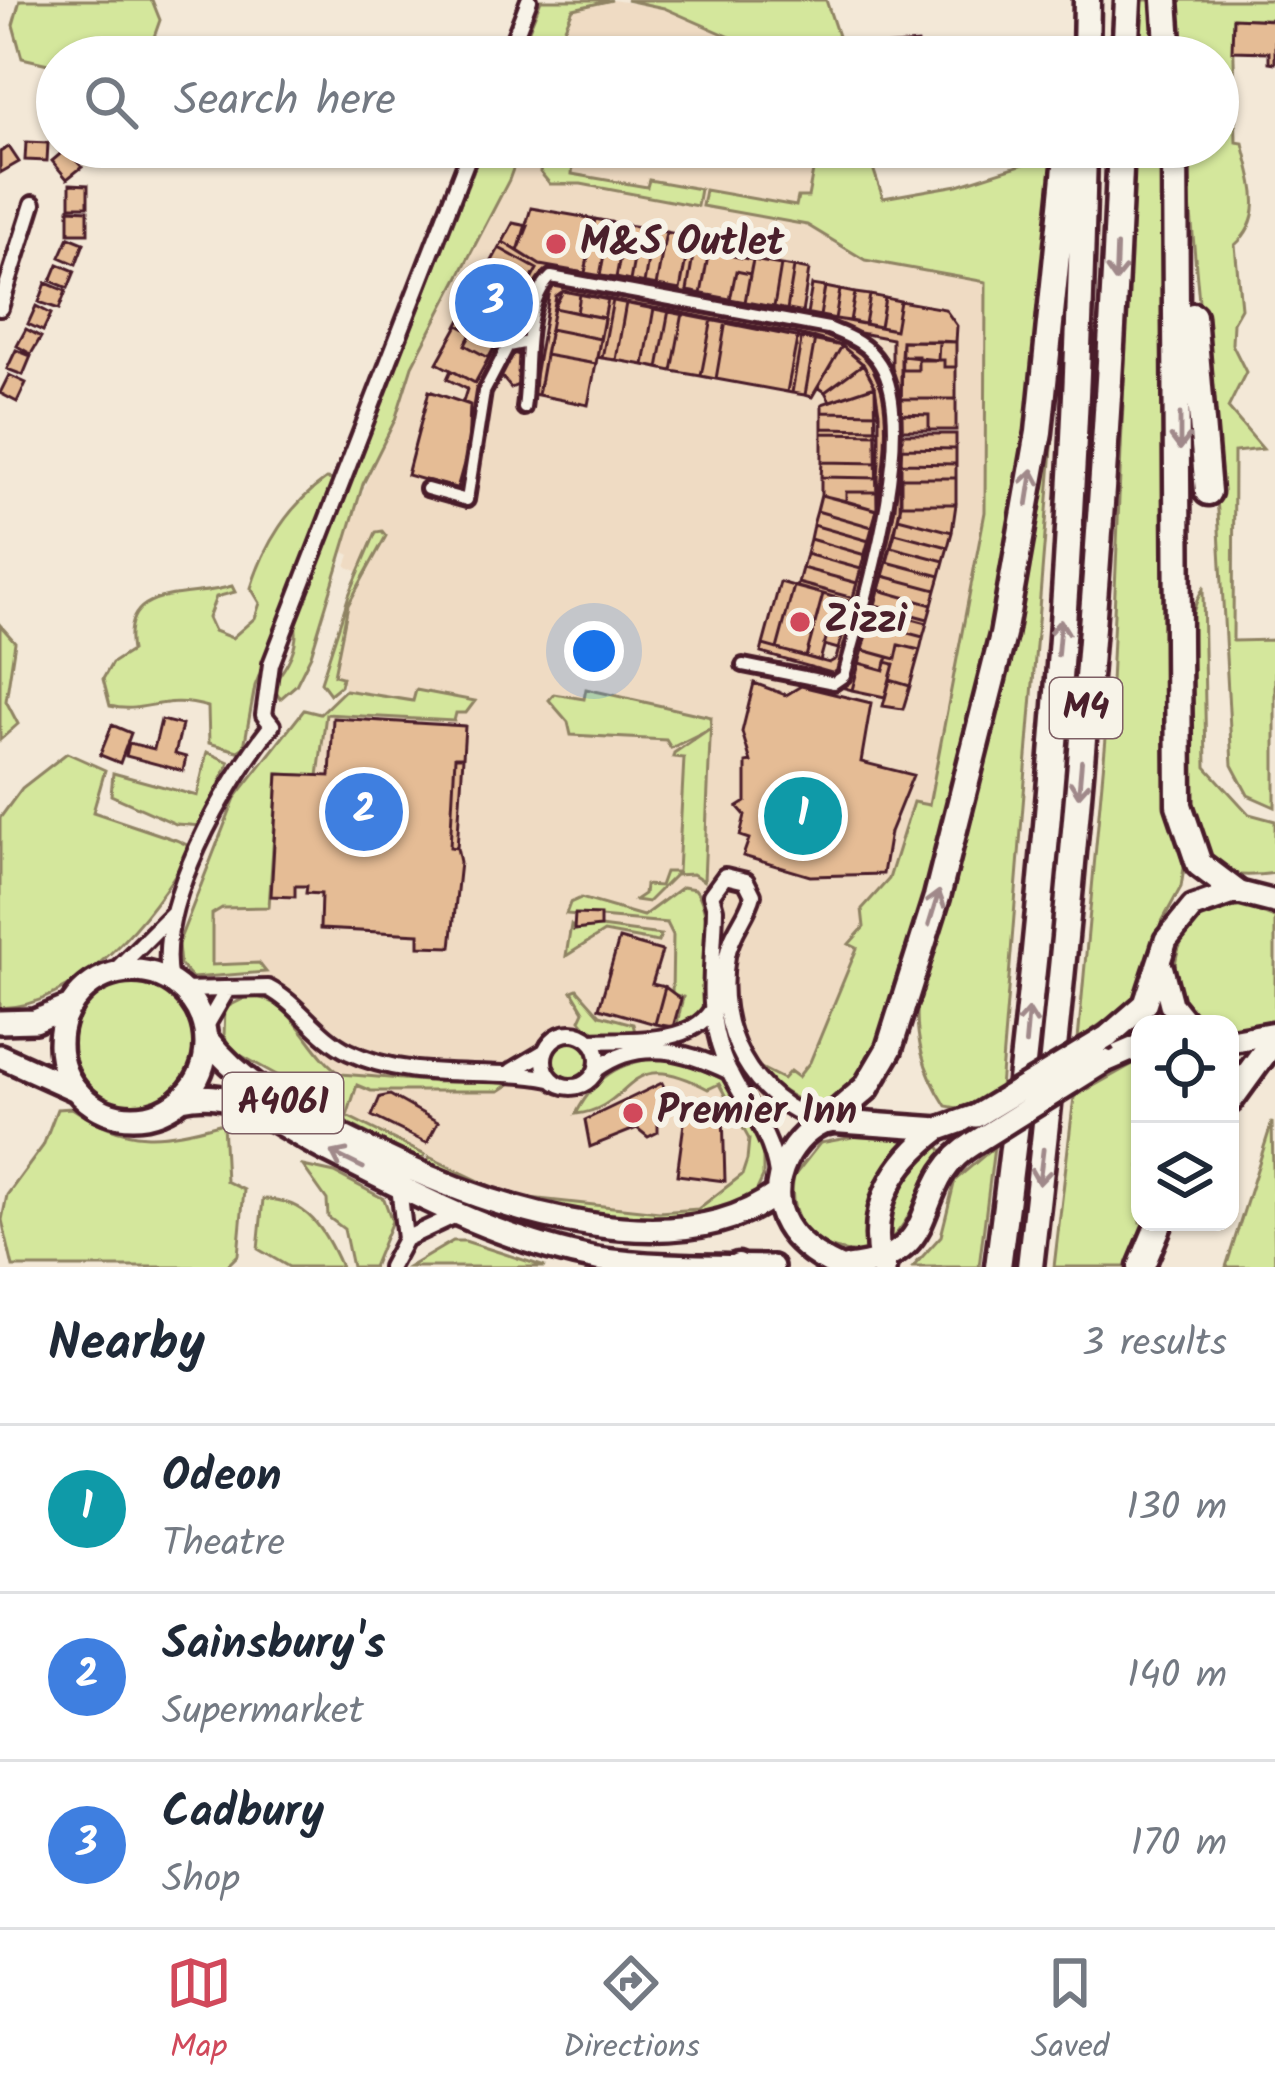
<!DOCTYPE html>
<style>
body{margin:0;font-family:Kalam,sans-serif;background:#f6f6f7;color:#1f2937}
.controls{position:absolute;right:36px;bottom:36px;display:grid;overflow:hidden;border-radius:24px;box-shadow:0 3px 9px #0004}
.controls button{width:108px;height:108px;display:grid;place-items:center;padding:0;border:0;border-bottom:3px solid #e0e1e3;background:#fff;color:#1f2937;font:60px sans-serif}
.you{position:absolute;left:594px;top:651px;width:42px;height:42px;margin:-30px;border:9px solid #fff;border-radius:50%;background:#1a73e8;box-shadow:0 0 0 18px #1a73e833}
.badge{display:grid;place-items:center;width:78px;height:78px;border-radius:50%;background:#d1495b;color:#fff;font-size:39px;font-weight:700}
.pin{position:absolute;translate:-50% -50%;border:6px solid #fff;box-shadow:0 3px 12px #0006}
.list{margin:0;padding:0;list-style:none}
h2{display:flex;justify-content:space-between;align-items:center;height:156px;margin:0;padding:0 48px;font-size:51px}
h2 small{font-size:39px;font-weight:400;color:#747a83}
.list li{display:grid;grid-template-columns:78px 1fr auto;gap:36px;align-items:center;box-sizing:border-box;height:168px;padding:0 48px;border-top:3px solid #e0e1e3}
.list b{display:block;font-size:45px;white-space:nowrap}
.list p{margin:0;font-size:39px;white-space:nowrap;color:#747a83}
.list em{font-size:39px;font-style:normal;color:#747a83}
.icon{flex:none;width:66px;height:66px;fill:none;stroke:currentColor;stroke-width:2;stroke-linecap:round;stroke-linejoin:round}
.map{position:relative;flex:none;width:1275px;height:1267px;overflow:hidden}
.search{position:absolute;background:#fff;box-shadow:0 3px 9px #0004;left:36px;right:36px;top:36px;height:132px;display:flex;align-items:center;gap:30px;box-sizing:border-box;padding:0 42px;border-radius:66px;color:#747a83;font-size:45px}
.sheet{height:660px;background:#fff}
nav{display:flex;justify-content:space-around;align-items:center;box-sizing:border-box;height:168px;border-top:3px solid #e0e1e3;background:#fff;font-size:33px;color:#747a83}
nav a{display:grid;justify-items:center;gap:6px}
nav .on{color:#d1495b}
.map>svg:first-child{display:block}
.built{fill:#efdbc3}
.green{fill:#d4e79c;stroke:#8f8364;stroke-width:3}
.building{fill:#e5bc95;stroke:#4a1f2b;stroke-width:3;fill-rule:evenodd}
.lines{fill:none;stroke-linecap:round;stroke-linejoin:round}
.pedestrian-casing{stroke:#4a1f2b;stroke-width:20}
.minor-casing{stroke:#4a1f2b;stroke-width:22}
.primary-casing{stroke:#4a1f2b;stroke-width:30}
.motorway-casing{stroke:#4a1f2b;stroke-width:33}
.pedestrian{stroke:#f7f3e8;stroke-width:10}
.minor{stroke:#f7f3e8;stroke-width:14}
.primary{stroke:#f7f3e8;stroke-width:21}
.motorway{stroke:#f7f3e8;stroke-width:24}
.primary-bridge-casing{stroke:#4a1f2b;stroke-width:30;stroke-linecap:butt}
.primary-bridge{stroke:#f7f3e8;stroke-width:21}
.oneway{stroke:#a0898a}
.poi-dot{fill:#d1495b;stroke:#f7f3e8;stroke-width:4.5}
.labels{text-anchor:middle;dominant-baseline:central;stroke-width:12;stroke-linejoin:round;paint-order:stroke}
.shield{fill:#f7f3e8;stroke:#7e5f64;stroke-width:3}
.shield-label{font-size:36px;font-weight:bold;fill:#4a1f2b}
.poi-label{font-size:39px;font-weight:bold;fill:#4a1f2b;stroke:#f7f3e8;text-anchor:start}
</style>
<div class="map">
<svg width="1275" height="1267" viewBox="0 0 1275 1267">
<rect width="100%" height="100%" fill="#f3e8d7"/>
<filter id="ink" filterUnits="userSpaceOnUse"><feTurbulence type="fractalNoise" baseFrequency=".00833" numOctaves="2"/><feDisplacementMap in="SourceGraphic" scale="24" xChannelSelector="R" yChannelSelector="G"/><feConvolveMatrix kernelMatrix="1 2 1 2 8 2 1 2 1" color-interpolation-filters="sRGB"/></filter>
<g filter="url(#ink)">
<path class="built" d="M612,0L664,8L776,57H552L573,9Z
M521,147H818L829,239L839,247L865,260L986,282L985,512L929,806L857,947L810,1062L797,1077L790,1071L743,1124L750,1139L742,1175L698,1209L681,1214L511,1196L346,1116L331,1068L289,1015L258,996L261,968L242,963L220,967L209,957L213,914L222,908L269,906L278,774L318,775L323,718L336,703L333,697L344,690L342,678L334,676L348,605L366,576L346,566L350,555L340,550L412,366L509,180Z"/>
<path class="green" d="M20,0H152L160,20L147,57H57V66L22,58L13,25Z
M541,0H612L573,9L552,57H518Z
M626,0H826L845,57H776L664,8Z
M1138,0H1153L1157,57H1137Z
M1175,0H1275V19H1233L1236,142L1243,143C1252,182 1267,216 1235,245L1241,308L1233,322L1232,344L1246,372L1228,408L1263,449L1234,452L1233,641L1275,640V807L1248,795L1232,765L1218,511L1185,147H1218V57H1179Z
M483,147H521L509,180L412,366L395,420L363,484L311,655L296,685L280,699L272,685C287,667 300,646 295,622Z
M812,147H866L883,198L958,185L1052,155C1038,420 995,679 917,933C901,986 890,1060 842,1095C811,1117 776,1090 757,1066L783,1079L790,1071L798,1077L810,1062L857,948L849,944L864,927L862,909L889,879L913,802L929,805L985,512L986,282L865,260L807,225L702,206L705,190L796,206L798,197H808L817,150Z
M1134,147H1161L1169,808L1184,868L1181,887L1160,925L1139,997L1078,1040L1111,684Z
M544,154L563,157V162L573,164L572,174L647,187L649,180L700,189L697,206L581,184H550L540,172Z
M1048,436L1053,437L1000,1088L963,1109L946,1106C923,1070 914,1038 918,996L1005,679Z
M326,479L337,480L255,686L244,747L238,751L209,743L208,707C163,693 144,715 110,706L103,679L112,663L131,651C120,582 188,600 232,586L235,592L216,597L208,618L214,631L232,638L255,618L260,603L251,588C264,545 289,505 326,479Z
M382,531L386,536L348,605L334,675L342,677L340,686L330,694L321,682L349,595L376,532Z
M1203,589L1206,767L1249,814L1275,821V873C1247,877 1217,879 1200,852C1175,812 1176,627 1203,589Z
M0,625L15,642L6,701L18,724L0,740Z
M586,689L711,717L704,881L693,874L675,875L648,902L635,900L644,894L645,885L660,886L665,872H678L684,758L673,757L674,753L709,729L671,748L666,740L571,735L568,722L549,700L554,694L584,699Z
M345,690L413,701L416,690L475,701L466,713H456L454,721L326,714L318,776L278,774L269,907L222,908L212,914V965L259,963L266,972L192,978L180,965L178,944L235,798L304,710L320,714Z
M207,752L229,762L201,826L176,824L111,795L113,773L197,796Z
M67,753L105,770L93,812L176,840L187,845L188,853C153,917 78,1006 0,1008V818L22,788Z
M682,887L695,889C715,914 705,978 702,1009L697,1018L676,1028L683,997L672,994L673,935L667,923L566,914L570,903L581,898L643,916Z
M1241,905L1275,918V1018L1259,1027L1230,1030V1024C1150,1024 1160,908 1241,905Z
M571,925L575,930L600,927L661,935L658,942L604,932L566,956Z
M73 1044a61 61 0 1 1 122 0a61 61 0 1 1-122 0Z
M577,989L600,1015L633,1024L635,1032L589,1031L580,1020L584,1011L572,991Z
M249,996C295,998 307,1052 341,1074L438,1082L516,1080L499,1091H371L357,1085L347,1116L425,1155L422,1161L334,1116L313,1095L233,1051L224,1036L225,1008Z
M552 1061a19 19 0 1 1 38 0a19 19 0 1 1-38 0Z
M672,1056L722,1079L763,1140V1177L756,1192L737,1209L625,1231L439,1174L440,1169L427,1163L429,1157L511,1196L659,1212L698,1209L742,1175L747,1160L749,1139L719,1084L708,1089C623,1043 636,1108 576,1114C598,1071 625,1060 672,1056Z
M1140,1060V1222H1154L1131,1267H1054L1074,1097Z
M72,1108C127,1145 161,1140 223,1123L226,1181L244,1190L238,1255L226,1267H13L2,1220L7,1195L43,1146L57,1109Z
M1272,1122L1275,1267H1226Z
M869,1134L912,1137C877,1167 865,1206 870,1251C822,1259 784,1225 794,1176L820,1143Z
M937,1143L945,1155C919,1181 916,1218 887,1243C887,1196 905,1174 937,1143Z
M994,1147L979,1267H913L941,1236L955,1180Z
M303,1166L335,1173L384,1199L392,1221L373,1267H352L344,1229L328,1217L327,1200Z
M263,1199C307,1199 325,1230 341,1267H289L258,1249Z
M453,1241H465L545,1267H409Z"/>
<path class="building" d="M1233,18L1275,20V63L1269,62V52L1232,51Z
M918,43L921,57H874L881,46Z
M26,142L48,143L47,161L25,160Z
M9,147L19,162L0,173V152Z
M66,149L82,167L67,179L52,161Z
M70,184L88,185V206H70Z
M531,208L595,219L585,273L540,265L518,251Z
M69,209L88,210V233H69Z
M595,219L610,222L600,276L585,273Z
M610,222L626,225L616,278L600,276Z
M513,223L528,226L518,251L503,242Z
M626,225L640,227L630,281L616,278Z
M640,227L653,230L644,284L630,281Z
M653,230L666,232L656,286L644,284Z
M666,232L690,237L680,290L656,286Z
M69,237L84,243L76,264L60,257Z
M690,237L696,238L687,291L895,330L900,301L945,309L957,326L956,342L902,341L900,511L852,690L829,684L832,673L761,653L763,645L829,663L836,659L877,510L875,386L863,364L842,346L563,291L556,296L538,395L532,394L550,290L537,288L483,390L464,491L457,489L468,449L470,405L463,402L467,389L447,379L451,370L475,383L537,269L499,248L503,242L540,265L680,290ZM615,285L643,290L641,299L614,294ZM818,325L892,339V413L868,358ZM895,478V508L889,532L879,529Z
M696,238L711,240L701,294L687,291Z
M711,240L726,243L724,254L753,260L750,274L736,271L730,300L701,294Z
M499,248L537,269L530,281L492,261Z
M753,260L781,265L774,307L745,302Z
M492,261L530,281L523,294L485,274Z
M58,264L75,271L68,288L51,281Z
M781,265L794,267L787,310L774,307Z
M794,267L809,270L802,313L787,310Z
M736,271L750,274L745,302L730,300Z
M485,274L523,294L516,307L478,286Z
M46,283L66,291L59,309L39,302Z
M812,285L825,287L820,316L807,314Z
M478,286L516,307L510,320L472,299Z
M825,287L840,290L835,319L820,316Z
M840,290L855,293L850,321L835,319Z
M563,291L580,294L577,313L554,308Z
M855,293L870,295L865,324L850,321Z
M580,294L608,299L604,318L577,313Z
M870,295L885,298L880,327L865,324Z
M885,298L900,301L895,330L880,327Z
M472,299L510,320L503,332L465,312Z
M608,299L613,300L602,358L597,357Z
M613,300L626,303L616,360L602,358Z
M626,303L654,308L644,365L616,360Z
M36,306L51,314L43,331L28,324Z
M554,308L604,318L600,339L550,329Z
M654,308L669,310L658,368L644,365Z
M669,310L683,313L672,371L658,368Z
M465,312L503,332L496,345L458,325Z
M683,313L712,319L701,376L672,371Z
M712,319L726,321L716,379L701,376Z
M726,321L798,334L787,392L716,379Z
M458,325L472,332L465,345L489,358L475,383L437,363Z
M26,329L41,337L31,354L17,346Z
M550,329L600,339L596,364L545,355Z
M472,332L496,345L489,358L465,345Z
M798,334L802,335L792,393L787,392Z
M802,335L815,338L805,395L792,393Z
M815,338L842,346L812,397L805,395Z
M902,341H939L938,360L901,356Z
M939,341L956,342V367H944V360H938Z
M842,346L863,364L825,392L818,387Z
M16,350L31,356L23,375L7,369Z
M509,352L534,359L522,383L511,388L501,376Z
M545,355L596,364L588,405L538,395Z
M901,356H918V370H901Z
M918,360H944V367H956V399H901V370H918Z
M863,364L875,386L830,401L825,392Z
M9,375L26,383L17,402L0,393Z
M875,386L879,413L822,412V404Z
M429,391L470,405L468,449L457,489L407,475Z
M901,399H956V430H929V415L901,414Z
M822,412L879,413V429L822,428Z
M901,414L929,415V430H901Z
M822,428L879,429V434L822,433Z
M822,433L879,434V463L822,462Z
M901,434H956V449L901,448Z
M901,448L956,449V464L901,463Z
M822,462L879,463L878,478L821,477Z
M901,463L956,464V478H901Z
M821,477L878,478L879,492H846V501L821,495Z
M901,478H956V504H901Z
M846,492H879L877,510L846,501Z
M821,495L877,510L872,527L817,511Z
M901,504H956L952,532L898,518Z
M817,511L872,527L869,541L813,525Z
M898,518L952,532L948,547L895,533Z
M813,525L869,541L865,555L810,539Z
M895,533L948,547L944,561L891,547Z
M810,539L865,555L861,569L806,554Z
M891,547L944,561L940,576L887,562Z
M806,554L861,569L857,583L802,568Z
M887,562L940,576L936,590L883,576Z
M802,568L857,583L853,598L798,583Z
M883,576L936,590L932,605L879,590Z
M780,582L794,586L777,649L763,645Z
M798,583L853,598L852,602L796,587Z
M794,586L823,594L806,657L777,649Z
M879,590L932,605L928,619L875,605Z
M823,594L837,598L820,661L806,657Z
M837,598L852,602L843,634L829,630Z
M875,605L928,619L927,623L874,609Z
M874,609L927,623L923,637L870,623Z
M870,623L923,637L920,650L899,645L896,659L863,650Z
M829,630L843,634L838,649L824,645Z
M899,645L920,650L910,686L890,680L894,664L886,662L888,657L896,659Z
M863,650L888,657L884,670L859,663Z
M886,662L894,664L885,697L852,690L859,663L884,670Z
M890,680L910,686L903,709L883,706Z
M754,683L786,695L801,686L871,703L861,762L913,775L890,832L883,874L810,876L743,856L749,839L740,836L745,815L738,807L746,802V763L751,762L742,732Z
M333,718L465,726L463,757H455L450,847L457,848L460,862L451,947L419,946V934L320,929L321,894L306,893L307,886H295V897L271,896L278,774L330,776Z
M161,720L182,725L175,754L186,757L183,771L126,756L129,743L154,749Z
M112,725L131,733L120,763L100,755Z
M455,757H463L457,848L450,847Z
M575,914L600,915V927L574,930Z
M619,939L662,951L652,984L665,987L655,1024L599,1008Z
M665,987L681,999L673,1027L655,1024Z
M662,1083L675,1109L658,1117V1132L648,1137L637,1128L590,1147L585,1120Z
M390,1095L438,1122L427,1143L372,1116L380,1097Z
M699,1110L723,1112L725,1181L677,1175L685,1116L698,1117Z"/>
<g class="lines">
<g class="pedestrian-casing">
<path id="pedestrian" d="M524,408C530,370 521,306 551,277L828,328C850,337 867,343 880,364C920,427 863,607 844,676L834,683L743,665
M427,489L467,500L484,392L508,346L528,342"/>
</g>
<g class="minor-casing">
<path id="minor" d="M507,57L529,0
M0,308L33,204
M112,974L174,912
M170,981C154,906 226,783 272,725L264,715L271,664L472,147
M182,990L268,988C299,1004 316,1036 349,1052C414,1083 483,1066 551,1079
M205,1028L227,990
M544 1060a27 27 0 1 1 54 0a27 27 0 1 1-54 0Z
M590,1041C628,1039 688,1046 711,1011
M597,1069C640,1037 686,1051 730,1072
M512,1071L544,1052
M777,1174C770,1126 739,1100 723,1057C704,1007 714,961 715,909L711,895L725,876L746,881L753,895C748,916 731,932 727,956C714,1029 751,1100 822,1122
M405,1239L458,1214
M390,1267L405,1239L399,1186"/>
</g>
<g class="primary-casing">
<path id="primary" d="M1162,969L1171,1004L1187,1024
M60 1044a73 73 0 1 1 146 0a73 73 0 1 1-146 0Z
M0,1022L35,1021L71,1006
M1107,1037L1145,1004L1166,940L1193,907L1236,892L1275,902
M207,1039C255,1099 331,1131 398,1163C502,1212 677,1267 776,1194
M1230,1041L1275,1033
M0,1056L76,1090
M1105,1061L1140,1046
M181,1099C239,1085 275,1125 324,1149C412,1193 499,1241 597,1259C654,1267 714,1266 772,1267
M880,1261C869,1204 894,1163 939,1129
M838,1267C793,1246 762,1211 786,1160C795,1142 810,1127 828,1121L939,1129L976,1116
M848,1267C951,1255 905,1185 974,1143"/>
</g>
<g class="motorway-casing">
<path id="motorway" d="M1165,0L1169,57
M1086,57L1087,0
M1125,57L1128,0
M1175,147L1179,805L1199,864L1236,892
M1193,316L1208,492
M1230,1100L1275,1038
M828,1121L866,1088L889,1049L937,897L1003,635L1039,432L1068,147
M880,1261L883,1267
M738,1266V1267
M998,1267C1047,897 1077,520 1084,147
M1030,1267C1073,895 1105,522 1121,147
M1141,1267L1160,1222"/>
</g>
<use href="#pedestrian" class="pedestrian"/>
<use href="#minor" class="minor"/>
<use href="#primary" class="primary"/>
<use href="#motorway" class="motorway"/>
<g class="primary-bridge-casing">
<path id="primary-bridge" d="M976,1116L1107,1037
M974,1143L1105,1061"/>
</g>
<use href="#primary-bridge" class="primary-bridge"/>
</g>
<defs><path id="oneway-shaft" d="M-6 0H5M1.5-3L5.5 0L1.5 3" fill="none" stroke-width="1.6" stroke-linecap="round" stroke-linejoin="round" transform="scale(3)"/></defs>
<g class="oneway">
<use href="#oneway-shaft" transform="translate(1116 264) rotate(92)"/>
<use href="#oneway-shaft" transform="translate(1180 432) rotate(90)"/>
<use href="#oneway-shaft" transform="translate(1030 487) rotate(-81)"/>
<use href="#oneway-shaft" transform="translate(1059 637) rotate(-85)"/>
<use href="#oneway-shaft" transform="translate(1080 779) rotate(95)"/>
<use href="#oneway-shaft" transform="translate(934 908) rotate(-73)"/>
<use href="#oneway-shaft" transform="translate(1027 1026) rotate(-85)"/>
<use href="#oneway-shaft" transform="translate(347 1160) rotate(-154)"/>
<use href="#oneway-shaft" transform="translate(1041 1167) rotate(97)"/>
</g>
</g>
<g class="poi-dot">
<circle cx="556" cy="244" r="12"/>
<circle cx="800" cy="622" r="12"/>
<circle cx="633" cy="1113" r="12"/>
</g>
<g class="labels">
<g class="shield">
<rect x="1050" y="678" width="72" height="60" rx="9"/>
<rect x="223" y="1073" width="120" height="60" rx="9"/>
</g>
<g class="shield-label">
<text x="1086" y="708">M4</text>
<text x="283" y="1103">A4061</text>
</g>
<g class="poi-label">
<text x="580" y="244">M&amp;S Outlet</text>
<text x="824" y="622">Zizzi</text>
<text x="657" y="1113">Premier Inn</text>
</g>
</g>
</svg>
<div class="controls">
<button><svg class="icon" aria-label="locate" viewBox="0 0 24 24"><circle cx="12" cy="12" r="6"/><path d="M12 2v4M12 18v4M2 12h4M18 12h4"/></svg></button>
<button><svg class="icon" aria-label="layers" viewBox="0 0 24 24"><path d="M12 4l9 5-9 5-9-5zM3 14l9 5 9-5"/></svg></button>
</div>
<div class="you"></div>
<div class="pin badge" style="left:803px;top:816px;background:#0f9aa8">1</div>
<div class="pin badge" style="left:364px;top:812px;background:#3f7fe0">2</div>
<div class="pin badge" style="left:494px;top:303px;background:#3f7fe0">3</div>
<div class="search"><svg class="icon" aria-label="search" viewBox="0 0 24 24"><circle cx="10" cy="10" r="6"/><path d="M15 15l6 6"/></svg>Search here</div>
</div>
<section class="sheet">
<h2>Nearby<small>3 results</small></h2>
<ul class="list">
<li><span class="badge" style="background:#0f9aa8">1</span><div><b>Odeon</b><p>Theatre</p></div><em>130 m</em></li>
<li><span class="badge" style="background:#3f7fe0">2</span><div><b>Sainsbury's</b><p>Supermarket</p></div><em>140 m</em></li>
<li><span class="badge" style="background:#3f7fe0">3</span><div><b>Cadbury</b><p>Shop</p></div><em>170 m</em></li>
</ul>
</section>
<nav>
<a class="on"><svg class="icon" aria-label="map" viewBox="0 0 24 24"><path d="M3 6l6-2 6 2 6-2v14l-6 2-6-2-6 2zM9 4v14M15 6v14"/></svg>Map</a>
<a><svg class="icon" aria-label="directions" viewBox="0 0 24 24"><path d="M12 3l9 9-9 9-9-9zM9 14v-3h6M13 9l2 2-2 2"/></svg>Directions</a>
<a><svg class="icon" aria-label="saved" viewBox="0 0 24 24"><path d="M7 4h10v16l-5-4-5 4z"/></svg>Saved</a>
</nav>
